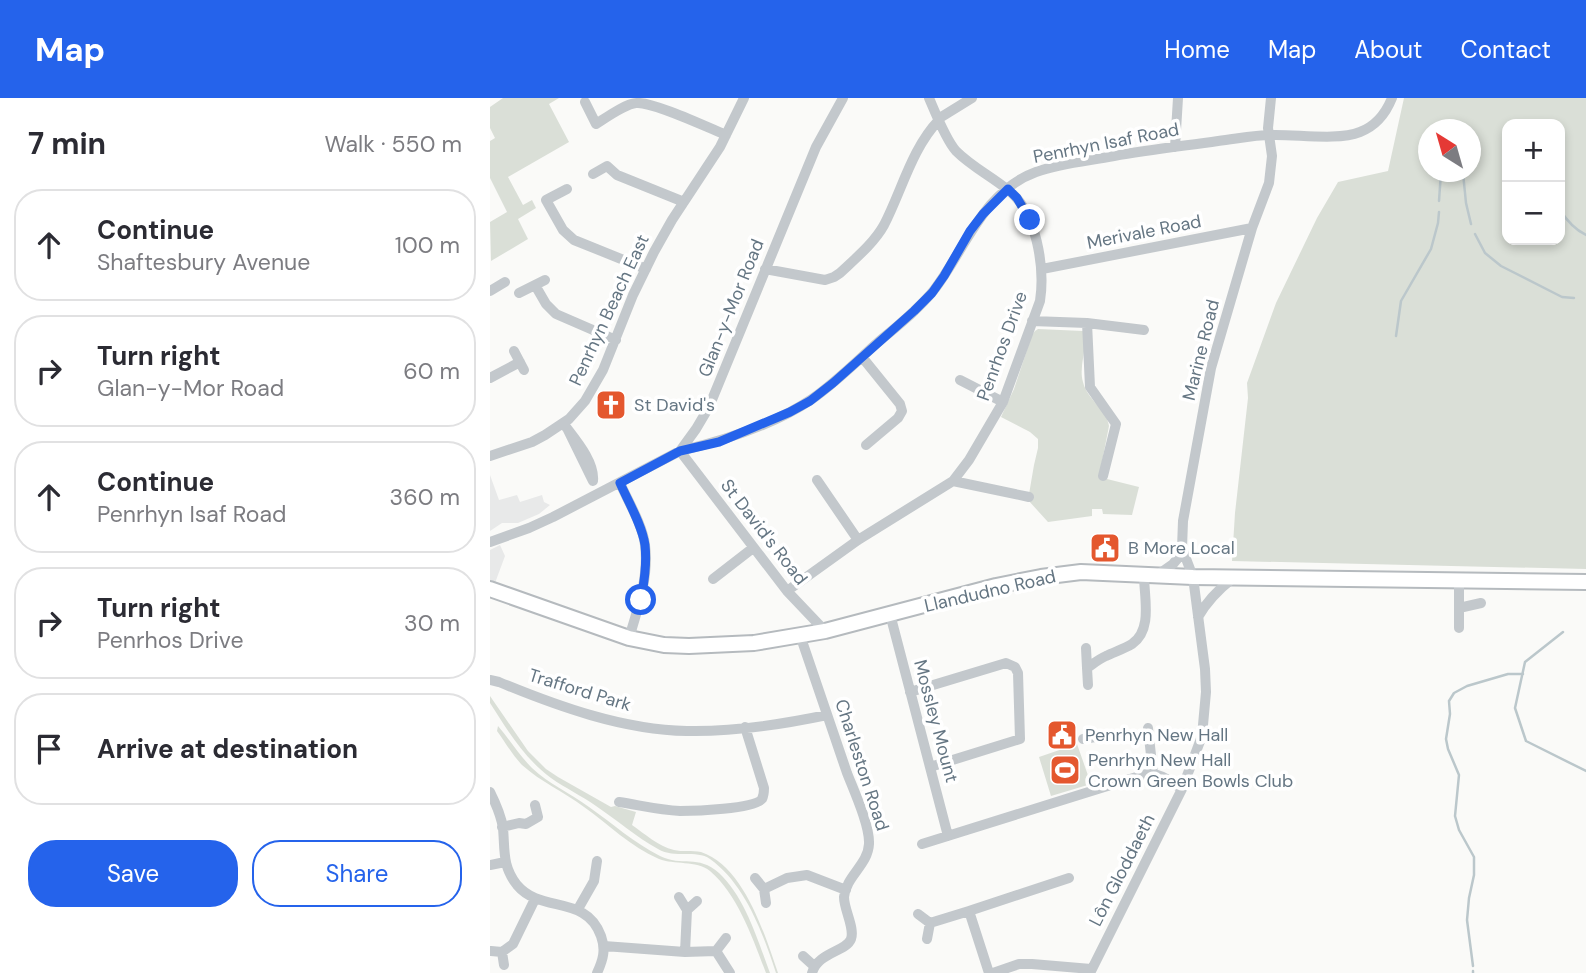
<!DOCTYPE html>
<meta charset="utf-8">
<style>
body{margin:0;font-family:"DM Sans",sans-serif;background:#f7f7f7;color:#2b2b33}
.controls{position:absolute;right:21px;top:21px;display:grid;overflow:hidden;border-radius:14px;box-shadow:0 4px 10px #0003}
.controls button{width:63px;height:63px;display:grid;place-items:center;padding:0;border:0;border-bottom:2px solid #e1e1e2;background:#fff;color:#2b2b33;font:35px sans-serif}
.compass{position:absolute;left:928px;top:21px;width:63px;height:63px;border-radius:50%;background:#fff;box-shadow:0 4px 10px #0003;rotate:323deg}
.stop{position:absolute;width:21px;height:21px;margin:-16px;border:5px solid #2563eb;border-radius:50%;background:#fff}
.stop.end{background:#2563eb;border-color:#fff;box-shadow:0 2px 7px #0008}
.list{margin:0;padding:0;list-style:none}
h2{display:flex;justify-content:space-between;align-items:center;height:91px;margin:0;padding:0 28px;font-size:30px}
h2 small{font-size:23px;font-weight:400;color:#7c7c81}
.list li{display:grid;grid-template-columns:46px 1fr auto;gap:21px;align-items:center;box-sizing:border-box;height:112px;margin:0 14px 14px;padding:0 14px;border:2px solid #e1e1e2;border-radius:28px}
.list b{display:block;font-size:26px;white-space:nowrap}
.list p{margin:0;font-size:23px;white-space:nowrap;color:#7c7c81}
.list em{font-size:23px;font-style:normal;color:#7c7c81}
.actions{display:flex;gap:14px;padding:21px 28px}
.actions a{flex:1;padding:16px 0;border:2px solid #2563eb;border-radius:28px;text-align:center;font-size:24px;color:#2563eb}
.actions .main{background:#2563eb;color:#fff}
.icon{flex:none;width:38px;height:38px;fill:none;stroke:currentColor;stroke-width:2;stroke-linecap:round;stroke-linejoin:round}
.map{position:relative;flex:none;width:1096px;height:875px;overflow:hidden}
header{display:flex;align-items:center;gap:42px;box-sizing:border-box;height:98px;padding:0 35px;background:#2563eb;color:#fff}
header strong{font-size:33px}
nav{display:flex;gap:38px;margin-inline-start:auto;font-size:24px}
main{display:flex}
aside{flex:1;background:#fff}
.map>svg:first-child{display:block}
.built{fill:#e8e9e9}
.green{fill:#dadfd7;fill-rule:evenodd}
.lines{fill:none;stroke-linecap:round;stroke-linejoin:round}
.stream{stroke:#bbc7cb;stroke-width:2.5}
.major-casing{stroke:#b5babe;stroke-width:18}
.minor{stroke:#c3c8cc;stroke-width:10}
.major{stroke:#fff;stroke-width:14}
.route{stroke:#2563eb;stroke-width:9}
.labels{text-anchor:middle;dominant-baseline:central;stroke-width:7;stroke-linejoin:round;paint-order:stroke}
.street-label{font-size:18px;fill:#657683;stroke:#fff}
.poi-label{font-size:18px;fill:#657683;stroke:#fff;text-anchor:start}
</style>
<header>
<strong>Map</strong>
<nav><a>Home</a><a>Map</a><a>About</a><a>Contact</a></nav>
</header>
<main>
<aside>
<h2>7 min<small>Walk · 550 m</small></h2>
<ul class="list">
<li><svg class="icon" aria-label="ahead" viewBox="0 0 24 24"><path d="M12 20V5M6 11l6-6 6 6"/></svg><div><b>Continue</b><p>Shaftesbury Avenue</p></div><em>100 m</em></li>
<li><svg class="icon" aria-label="right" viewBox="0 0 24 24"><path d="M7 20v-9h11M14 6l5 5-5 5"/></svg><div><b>Turn right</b><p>Glan-y-Mor Road</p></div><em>60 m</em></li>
<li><svg class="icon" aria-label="ahead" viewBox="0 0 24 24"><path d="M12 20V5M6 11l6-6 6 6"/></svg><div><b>Continue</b><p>Penrhyn Isaf Road</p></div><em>360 m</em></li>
<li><svg class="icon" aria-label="right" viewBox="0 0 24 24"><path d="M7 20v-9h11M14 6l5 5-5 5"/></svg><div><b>Turn right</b><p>Penrhos Drive</p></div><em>30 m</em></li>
<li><svg class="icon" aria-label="arrive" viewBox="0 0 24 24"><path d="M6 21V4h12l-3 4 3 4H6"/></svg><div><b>Arrive at destination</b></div></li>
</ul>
<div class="actions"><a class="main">Save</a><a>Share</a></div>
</aside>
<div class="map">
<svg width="1096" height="875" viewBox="0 0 1096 875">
<rect width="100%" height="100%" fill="#fafaf8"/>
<path class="built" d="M0,377L9,402L27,397L30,404L52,397L54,404L60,407L49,416L28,425H12L0,433Z
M10,447L15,458L5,485L0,483V452Z"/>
<path class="green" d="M13,0H69L59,6L79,44L18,79L33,107L42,102L46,110L28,121L38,141L1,163L0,124L17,114L0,80V43L5,40L0,30V9Z
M914,0H1096V471L742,463L745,415L758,300L757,285L786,205L827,120L848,84L898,73ZM1017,26H1070V142H1017ZM939,32H981V74H939Z
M548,231L593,233C599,249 588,267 593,284C597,302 617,311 619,328L609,379L649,389L642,417L613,416L612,411H602V418L558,424L538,402L544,367L548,350V341L540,334L511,319L524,291L542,237L545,233Z
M0,598L38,653L56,671L68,679L121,709L125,708L146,714L142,727C155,736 168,748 184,752C192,754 202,752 211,754C254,768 275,837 288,875H286C273,835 255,786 220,761C206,751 185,761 168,751C146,739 127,722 106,708C92,698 75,690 61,680C34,660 18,633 0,605Z
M8,628C20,642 29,657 42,670C59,686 80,695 99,709C122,725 144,745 170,758C192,769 208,756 229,775C255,799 268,843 280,875H276C263,841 248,797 220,773C206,762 184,767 169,761C141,749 118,726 94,709C74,694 51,684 32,667C23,658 15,644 7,633Z
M587,646L601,686L561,698L549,659Z"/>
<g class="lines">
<path class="stream" d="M961,32L962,25
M973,75L976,105L981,126
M949,103L951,74
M1070,112C1077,123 1084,131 1096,137
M985,136L995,155L1011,168L1072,199L1084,200
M906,238L911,203L941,151L948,125L949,114
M1073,534L1035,564L1025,610L1036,643L1096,673
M983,868L977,822L979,800L984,777V759L969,732L965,718L969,677L958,651L956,641L960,616L959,603L964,595L977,588L1018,576H1033
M983,873V875"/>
<g class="major-casing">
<path id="major" d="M0,491L139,540L174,547L199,548L264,545L335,533L506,488L551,479L591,474L703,479L1096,484"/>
</g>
<path class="minor" d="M95,4L106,26C117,19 135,6 146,5C162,3 219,30 236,37
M448,21L482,0
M685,49L688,0
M103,76L117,68L127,77L194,104
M77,91L56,102L73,132L84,142L156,171
M275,171L335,182L344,179L350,175C366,160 384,145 394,127C412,92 422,50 449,22
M552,171L762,130
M45,187L56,206L66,216L126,242
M0,193L15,184
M29,195L55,182
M542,223L597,225L654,232
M597,225L600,289L626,326L613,378
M24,253L34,272
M372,259L410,306L412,313L408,320L376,347
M0,280L30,264
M470,282L513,304
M73,325C84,340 105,363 103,383L78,332
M0,358L42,344L55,337L79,321L95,303L113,272L143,197L164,154L182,122L230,49L254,0
M327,382L368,442
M463,383L539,399
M130,385C138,403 153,428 155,447C159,479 148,510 139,540
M0,444L39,430L63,419L190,353L206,331L219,309L326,49L353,0
M666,478L683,466L693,454
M223,481L263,450
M969,483V530
M297,493L368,442L463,383L479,362L513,304L550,203C555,170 547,114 518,92C501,78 482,69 466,53C456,42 445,14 439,0
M969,510L991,505
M400,516L458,738
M708,519C717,503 729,491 743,480
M335,533L297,493L190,353C232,343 285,326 322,301C345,285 365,265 386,246C406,229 428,212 444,192C475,152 493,93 546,74C571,65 598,63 624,58C658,52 693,48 728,43C746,41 763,37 781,37C807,36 847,43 870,34C886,28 896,15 902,0
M310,537C326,583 341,629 357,675C364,693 380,728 379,746C378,767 356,778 354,799C354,812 365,830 361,841C356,854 328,854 322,875
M596,550L597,570
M0,582L9,584C67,608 133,632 197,633C241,634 294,626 337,617
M598,587L597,570C603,566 609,561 616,558C624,554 634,551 642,546C663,532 654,499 654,477
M420,594L516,565L525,569L528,575L530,641L440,669
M658,630L663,675
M593,641L624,636L626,641L659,638
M0,694C6,706 11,717 13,730C15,752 12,768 27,787C51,816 96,796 111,838C116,852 113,862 107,875
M129,704C149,707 169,712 190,713C204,713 264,711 272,701C274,697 274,695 274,690L255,629
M12,729L29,725L36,726L48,719L45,707
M432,746L656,676C670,674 681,684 692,691
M0,767L15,764
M265,780L274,791
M189,799L197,812L195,854
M276,805L274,791L297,780L317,777L356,792
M88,811L104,783L107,763
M197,812L207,803
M479,813L579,780
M428,816L440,825
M437,841L440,825L479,813L499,875
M114,848L195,854L226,853L240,875
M1,853L12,854L14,867
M226,853L236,840
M12,854L23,846L45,801
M313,858L324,868
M503,875L529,866H542L601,871
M600,875L692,691L712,638L716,594L715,571L703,479L692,450L693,423L721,270L762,130L779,85L782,58L778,30L781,0"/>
<use href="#major" class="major"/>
</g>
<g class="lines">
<path class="route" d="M151,502C154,484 157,466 155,447C152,427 138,403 130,385L190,353L229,344L300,314L320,303L343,285L424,213L442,195L454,178L480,133L493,116L518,91L527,100L540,122"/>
</g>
<defs>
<g id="church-square" transform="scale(1.575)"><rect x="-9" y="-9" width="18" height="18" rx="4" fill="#e4572e" stroke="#fff"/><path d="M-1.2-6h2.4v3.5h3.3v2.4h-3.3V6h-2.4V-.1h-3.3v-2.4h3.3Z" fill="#fff"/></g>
<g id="civic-square" transform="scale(1.575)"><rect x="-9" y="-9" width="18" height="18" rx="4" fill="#e4572e" stroke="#fff"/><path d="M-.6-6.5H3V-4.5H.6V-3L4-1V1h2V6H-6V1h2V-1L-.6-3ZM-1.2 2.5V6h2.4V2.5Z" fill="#fff"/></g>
<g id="stadium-square" transform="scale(1.575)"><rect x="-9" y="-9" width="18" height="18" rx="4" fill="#e4572e" stroke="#fff"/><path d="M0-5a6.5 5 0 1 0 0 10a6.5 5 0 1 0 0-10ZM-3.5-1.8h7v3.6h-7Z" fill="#fff"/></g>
</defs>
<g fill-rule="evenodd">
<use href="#church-square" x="121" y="307"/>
<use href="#civic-square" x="615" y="450"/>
<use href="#civic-square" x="572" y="637"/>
<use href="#stadium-square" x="575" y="672"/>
</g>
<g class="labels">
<g class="street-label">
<text transform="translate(616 45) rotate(-11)">Penrhyn Isaf Road</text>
<text transform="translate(654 134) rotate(-11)">Merivale Road</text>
<text transform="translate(241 210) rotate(-68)">Glan-y-Mor Road</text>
<text transform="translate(119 212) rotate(-65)">Penrhyn Beach East</text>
<text transform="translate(512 248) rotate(-70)">Penrhos Drive</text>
<text transform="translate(711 252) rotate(-76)">Marine Road</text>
<text transform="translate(274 434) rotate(52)">St David's Road</text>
<text transform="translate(500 493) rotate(-13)">Llandudno Road</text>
<text transform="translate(90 592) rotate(17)">Trafford Park</text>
<text transform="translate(446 623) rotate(75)">Mossley Mount</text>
<text transform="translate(372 667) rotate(72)">Charleston Road</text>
<text transform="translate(632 772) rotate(-63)">Lôn Gloddaeth</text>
</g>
<g class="poi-label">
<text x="144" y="307">St David's</text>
<text x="638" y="450">B More Local</text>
<text x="595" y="637">Penrhyn New Hall</text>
<text x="598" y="662">Penrhyn New Hall<tspan x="598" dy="21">Crown Green Bowls Club</tspan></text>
</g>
</g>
</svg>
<div class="controls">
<button>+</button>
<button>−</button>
</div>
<svg class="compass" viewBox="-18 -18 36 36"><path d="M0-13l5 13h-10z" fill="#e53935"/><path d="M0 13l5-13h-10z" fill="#7c7c81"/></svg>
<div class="stop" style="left:151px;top:502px"></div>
<div class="stop end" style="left:540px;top:122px"></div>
</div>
</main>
